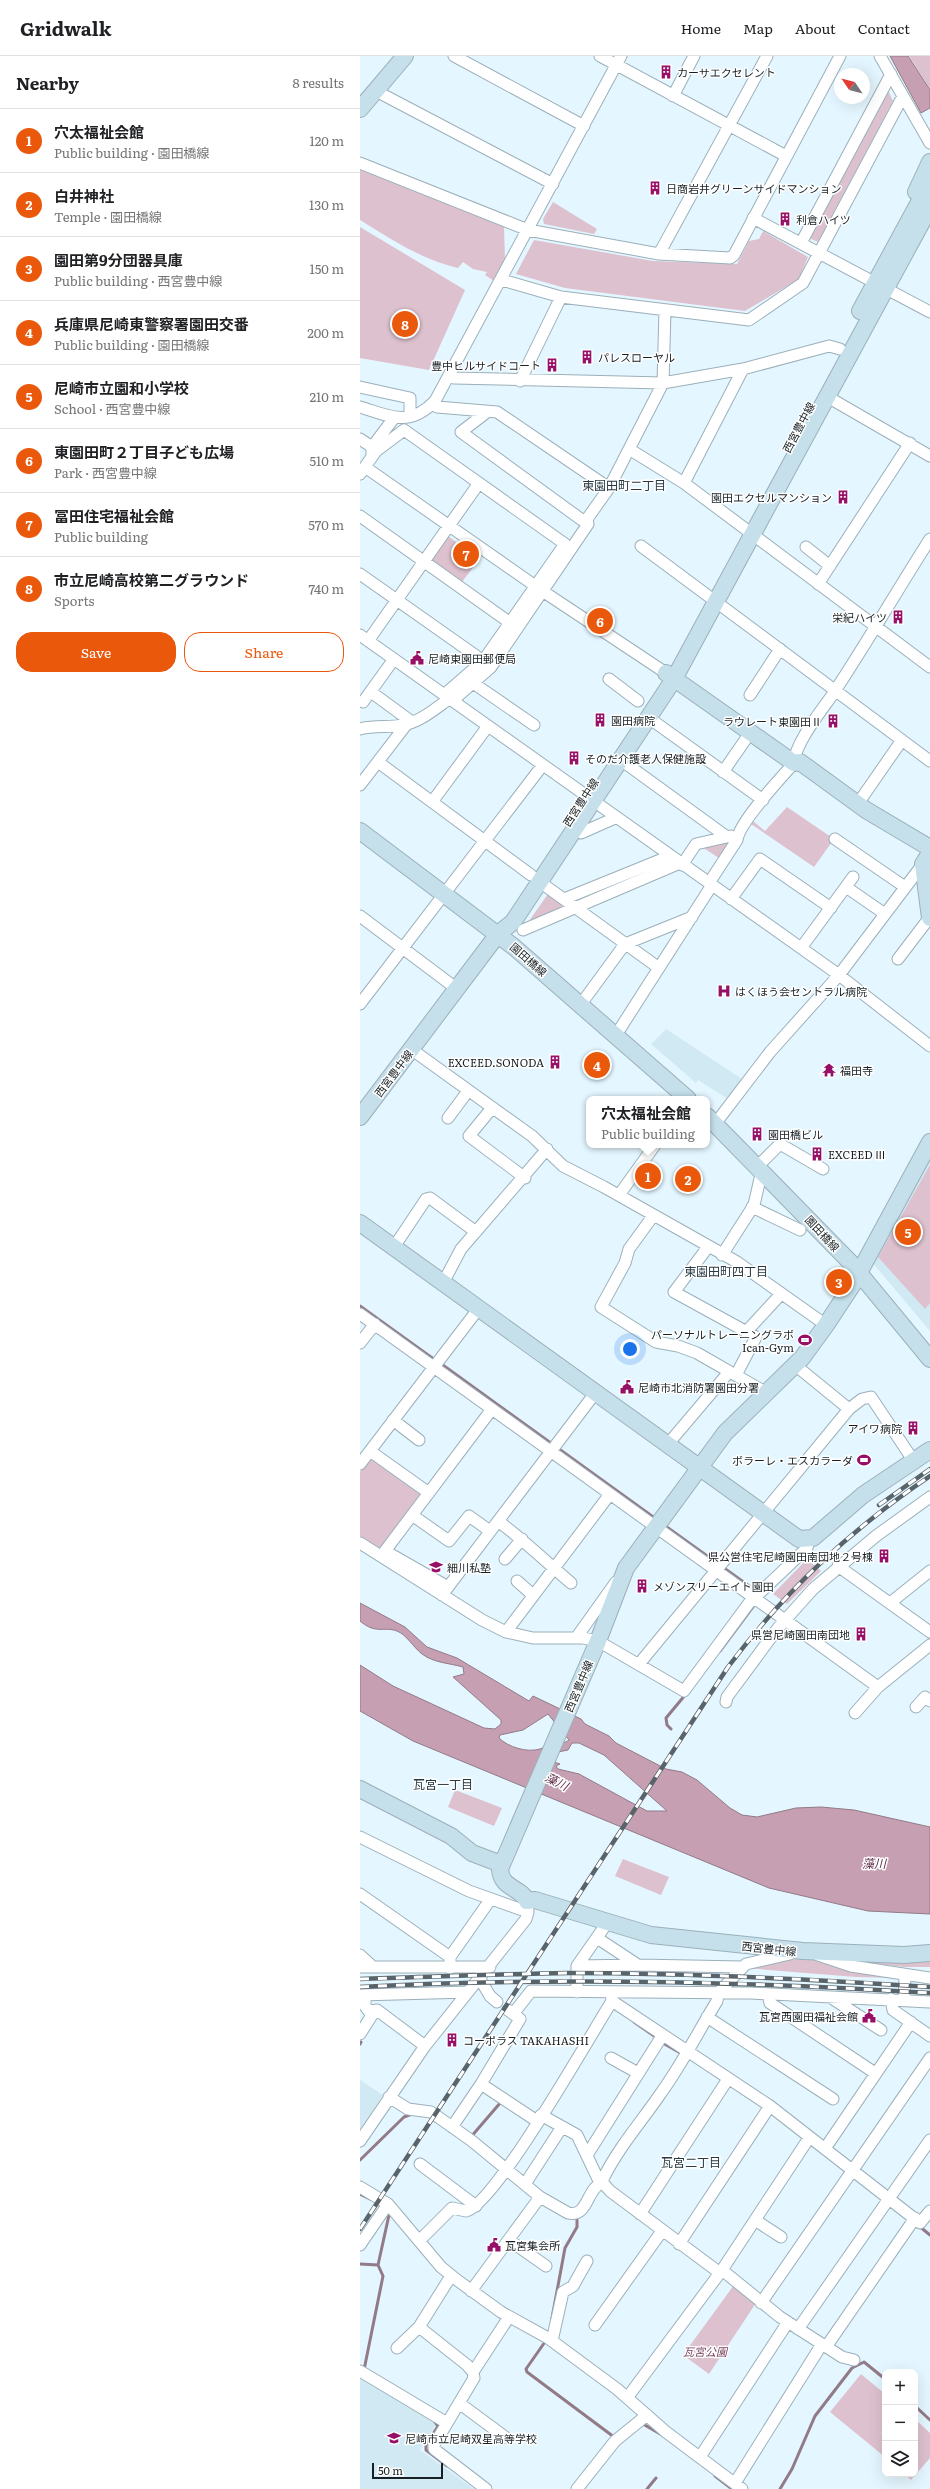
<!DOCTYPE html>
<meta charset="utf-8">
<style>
body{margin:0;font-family:Literata,"Noto Sans JP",serif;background:#f2f2f2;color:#202124}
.controls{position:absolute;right:12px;bottom:12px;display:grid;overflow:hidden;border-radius:8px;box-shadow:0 4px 16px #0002}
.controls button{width:36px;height:36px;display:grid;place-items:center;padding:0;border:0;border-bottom:1px solid #e0e0e0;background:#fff;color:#202124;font:20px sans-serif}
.compass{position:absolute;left:474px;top:12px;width:36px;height:36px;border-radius:50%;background:#fff;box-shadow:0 4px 16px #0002;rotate:305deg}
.scale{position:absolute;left:12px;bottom:10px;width:71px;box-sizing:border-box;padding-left:4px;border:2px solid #182024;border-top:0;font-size:11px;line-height:14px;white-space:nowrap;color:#182024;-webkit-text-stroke:3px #fff;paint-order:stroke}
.you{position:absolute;left:270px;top:1293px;width:14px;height:14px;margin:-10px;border:3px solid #fff;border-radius:50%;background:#1a73e8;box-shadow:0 0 0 6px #1a73e833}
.badge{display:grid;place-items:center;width:26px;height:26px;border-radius:50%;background:#ea580c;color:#fff;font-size:13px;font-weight:700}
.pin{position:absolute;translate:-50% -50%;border:2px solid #fff;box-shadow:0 1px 4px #0006}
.popup{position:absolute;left:226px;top:1040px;width:124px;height:52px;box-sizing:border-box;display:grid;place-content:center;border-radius:8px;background:#fff;filter:drop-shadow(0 1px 3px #0005);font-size:13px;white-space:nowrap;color:#757577}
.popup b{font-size:15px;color:#202124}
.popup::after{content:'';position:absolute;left:50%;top:100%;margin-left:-8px;border:8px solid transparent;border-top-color:#fff}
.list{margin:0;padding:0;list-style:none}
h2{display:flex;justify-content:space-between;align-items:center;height:52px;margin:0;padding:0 16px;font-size:17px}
h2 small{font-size:13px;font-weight:400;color:#757577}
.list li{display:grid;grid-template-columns:26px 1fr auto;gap:12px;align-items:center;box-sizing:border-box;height:64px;padding:0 16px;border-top:1px solid #e0e0e0}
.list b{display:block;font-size:15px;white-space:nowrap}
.list p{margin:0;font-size:13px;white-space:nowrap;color:#757577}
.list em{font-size:13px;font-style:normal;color:#757577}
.actions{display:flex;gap:8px;padding:12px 16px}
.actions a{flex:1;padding:9px 0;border:1px solid #ea580c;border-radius:16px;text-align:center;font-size:14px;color:#ea580c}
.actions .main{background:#ea580c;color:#fff}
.icon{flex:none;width:22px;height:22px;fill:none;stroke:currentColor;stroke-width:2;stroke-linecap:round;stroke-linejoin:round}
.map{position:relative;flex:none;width:570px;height:2433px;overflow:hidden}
header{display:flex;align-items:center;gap:24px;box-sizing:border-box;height:56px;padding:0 20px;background:#fff;border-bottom:1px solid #e0e0e0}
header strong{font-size:19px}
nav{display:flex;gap:22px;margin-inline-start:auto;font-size:14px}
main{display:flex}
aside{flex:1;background:#fff}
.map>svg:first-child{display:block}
.built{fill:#d0e9f3}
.green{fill:#ddc1ce}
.water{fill:#c6a0b2;stroke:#927a87;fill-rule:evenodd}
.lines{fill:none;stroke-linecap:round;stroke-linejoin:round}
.stream{stroke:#927a87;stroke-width:3}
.street-casing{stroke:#9bb0ba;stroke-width:13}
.secondary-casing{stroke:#9bb0ba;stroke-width:18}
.street{stroke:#fff;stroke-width:11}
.secondary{stroke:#c5e0eb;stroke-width:16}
.rail-casing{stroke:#59646a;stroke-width:4.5}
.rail{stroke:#fff;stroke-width:3;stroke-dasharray:9;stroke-linecap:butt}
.labels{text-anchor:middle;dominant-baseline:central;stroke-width:3;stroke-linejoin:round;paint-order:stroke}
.poi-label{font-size:11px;fill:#182024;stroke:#fff;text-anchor:start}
.street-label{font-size:11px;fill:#182024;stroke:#fff}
.park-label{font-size:11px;font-style:italic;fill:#77435e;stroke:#fff}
.neighbourhood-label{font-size:12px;fill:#273941;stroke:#fff}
.water-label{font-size:12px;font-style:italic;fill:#602d49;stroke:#fff}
</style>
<header>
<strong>Gridwalk</strong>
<nav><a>Home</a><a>Map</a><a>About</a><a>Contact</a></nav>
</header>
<main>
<aside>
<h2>Nearby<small>8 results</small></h2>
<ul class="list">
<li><span class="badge">1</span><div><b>穴太福祉会館</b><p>Public building · 園田橋線</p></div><em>120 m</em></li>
<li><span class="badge">2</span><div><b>白井神社</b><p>Temple · 園田橋線</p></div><em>130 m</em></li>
<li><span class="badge">3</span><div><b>園田第9分団器具庫</b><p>Public building · 西宮豊中線</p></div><em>150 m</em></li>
<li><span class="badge">4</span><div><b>兵庫県尼崎東警察署園田交番</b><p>Public building · 園田橋線</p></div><em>200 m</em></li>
<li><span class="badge">5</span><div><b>尼崎市立園和小学校</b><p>School · 西宮豊中線</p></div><em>210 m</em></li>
<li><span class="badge">6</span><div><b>東園田町２丁目子ども広場</b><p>Park · 西宮豊中線</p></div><em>510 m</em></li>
<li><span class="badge">7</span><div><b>冨田住宅福祉会館</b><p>Public building</p></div><em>570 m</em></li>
<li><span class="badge">8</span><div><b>市立尼崎高校第二グラウンド</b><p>Sports</p></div><em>740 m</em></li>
</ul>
<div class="actions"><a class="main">Save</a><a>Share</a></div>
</aside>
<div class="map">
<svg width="570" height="2433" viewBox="0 0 570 2433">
<rect width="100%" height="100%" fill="#e4f6ff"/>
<path class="built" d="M306,973L382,1023L368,1043L338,1024L336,1027L291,988Z
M570,1099V1275L511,1205Z
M0,2024L23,2039L0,2075Z
M0,2322L75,2367V2370L60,2394L114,2433H0Z"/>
<path class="green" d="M549,0H570V33Z
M528,34L533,45L458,186L449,182Z
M0,112L144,170L145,205L134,225L125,219L127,216L113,213L103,206L98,212C62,204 31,183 0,164Z
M193,146L237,173L234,178L184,168L183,163Z
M0,171L105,234L69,314L0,302Z
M403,175L448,201L439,223L385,255L205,232L156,218L174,184L293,205L377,208L389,185L399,183Z
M88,480L96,486L91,494L114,510L102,526L72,506V501Z
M427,751L474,783L454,811L391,768L393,765L405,775Z
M376,782L362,804L342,791Z
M188,838L206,851L172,866L169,865Z
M570,1109V1247L565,1253L518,1201Z
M11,1401L59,1435L60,1440L23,1491L17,1493L0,1480V1416Z
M447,1503L461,1515L427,1548L413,1538Z
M95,1734L142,1752L134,1770L88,1751Z
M263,1803L309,1821L301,1839L255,1820Z
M570,1901V1911H544L490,1905L489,1903Z
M444,1902L538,1922L496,1921L385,1912L390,1909Z
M374,2229L396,2247L349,2318L323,2299Z
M501,2318L525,2338V2371L518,2380L525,2372V2401L470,2356Z
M555,2363L570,2377V2402L551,2424L544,2418H555Z"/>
<path class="water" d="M530,0H548L570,34V52L561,57Z
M0,1547L45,1571L67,1591L97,1602L169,1645L173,1640L221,1663L225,1668L249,1680L256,1687L306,1713L322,1716L337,1724L370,1752L382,1759L397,1761L436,1752L461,1751L494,1754L570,1771V1858L508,1855L409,1832L53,1685L0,1655V1609L33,1630L124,1672L135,1673L141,1668V1664L93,1621L104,1618L103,1611C89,1607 74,1607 62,1598C53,1591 47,1579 37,1575C23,1570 17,1579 0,1565ZM188,1658L209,1684C203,1689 197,1685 191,1687C187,1688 184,1692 180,1693C167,1697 148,1691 139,1682L140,1679L163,1674ZM212,1687H219L244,1699L307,1755H287L219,1718L198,1713L196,1710L200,1708L194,1706L193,1697L208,1694Z"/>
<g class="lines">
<path class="stream" d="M0,1250L75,1304
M80,1307L296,1463
M304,1469L396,1535
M360,1595L395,1548
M311,1673L307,1669L306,1662L326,1638
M274,1966L297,1982
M301,1986L324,1999
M0,1988L1,1986
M110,2082L141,2046
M0,2104L44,2061L52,2058
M0,2138L10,2143
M559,2170L570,2179
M0,2208L18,2209
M192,2262L205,2192L217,2171V2164
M187,2283L166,2313L167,2316L254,2381
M4,2314L23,2220L18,2209L29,2159L26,2156
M555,2350L570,2364
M75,2366L78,2370L66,2389V2394L87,2410
M283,2368L302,2379
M355,2420L372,2433
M287,2433L296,2422
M420,2433L432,2413L455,2360L492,2312L504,2306L525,2323"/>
<g class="street-casing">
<path id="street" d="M94,0L224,70
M240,0L426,100
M520,0L570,87
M16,35L193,128
M313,40L334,0
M0,107L168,174L299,198L370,202L374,199L480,0
M393,162L570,256
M441,187L531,18
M299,198L407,0
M142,224L201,241L389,264L443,227L543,40
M90,320L94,322L303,327L383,313L469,290L480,293
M160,325L201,241
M0,331L50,342V360
M466,340L570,400
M72,348L77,351L137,356L249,432
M0,351C30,360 49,372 75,345L261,0
M127,356L101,376L222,464L227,463
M0,383L12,391
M269,393L324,427L570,611
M12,398V391L34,362
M5,411L184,536L306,617
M0,418L16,395L44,374L205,488L123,605L84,639
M324,427L383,313
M0,460L156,571
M281,490L570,705
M446,491L470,510
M0,518L129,609
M458,528L550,387
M0,579L479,919L570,990
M8,585L119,427
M249,623L278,645
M113,627L174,669
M11,636L52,666
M390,639L420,593
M92,645L131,611L228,468L227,463L249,432L303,327L305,254
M3,646L34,603
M289,662L403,744
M0,673C15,669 29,672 43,669C60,666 76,652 89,643
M261,704L367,781
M18,706L171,819
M363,716L390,677
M0,729L46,669
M72,746L128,670
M499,746L542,684
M214,774L221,777L255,762
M475,783L545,831
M322,809L336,788L371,780
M180,826L299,912
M349,827L377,784C379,766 421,722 434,707C435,686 463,653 475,635C508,585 538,533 570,483
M486,831L525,858
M204,843L310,800
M371,843L400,803L471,852
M0,860L97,933
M163,874L320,807
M441,892L493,821
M538,903L570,861
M0,948L182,710
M221,948L265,888L332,861
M256,979L352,829
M51,993L172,1080L203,1110L244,1131L377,1206L466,1269
M132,1052L109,1080L165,1122
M88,1062L108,1035
M355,1068L410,996L479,919L563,808
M398,1110L420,1088L463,1113
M259,1139L295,1089
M392,1151L440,1174
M293,1160L269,1193L265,1207L241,1251L296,1286L318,1290L337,1297L405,1336
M34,1191L66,1143L70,1142L116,1176
M348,1191L314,1236L396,1281L376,1319
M362,1199L394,1149L402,1114
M83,1227L101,1193L187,1093
M0,1258L518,1631
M386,1276L421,1238
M0,1287L15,1268
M435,1309L489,1353
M33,1364L59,1384
M308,1388L369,1316
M10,1395L69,1437
M0,1408L119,1252
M52,1459L89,1485L109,1460L130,1475
M138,1465C164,1484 186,1506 211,1527
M0,1487L122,1564L146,1576L173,1582H223L238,1585L324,1635L389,1547L447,1492L449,1483
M145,1503L162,1483
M478,1510L570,1576
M157,1525L173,1539
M88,1531L25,1495L132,1353
M82,1539L236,1336
M530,1547L570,1515
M146,1576L250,1438
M216,1582L256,1526
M279,1608L489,1353L502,1343L511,1341L553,1404
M366,1646L367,1641L418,1572L453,1533L516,1480L570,1441
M556,1651L565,1641L570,1645
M495,1657L518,1631L570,1589
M0,1781L109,1835L168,1856
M0,1838L90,1901V1912
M0,1899L13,1911
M458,1899L491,1910L570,1922
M90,1901L130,1844
M278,1909L382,1911
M217,1910L278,1909L237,1882
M0,1911H130
M120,1923L130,1940L137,1946
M217,1936V1910L247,1867
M251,1936L252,1945L410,2050L560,2167L570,2155
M408,1938L410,1947L515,2017
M0,1939L108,1936
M470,1941L521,1974
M531,1943L533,1954L570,1980
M544,1944L545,1920
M148,1954L160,1963L121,2028L177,2065
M11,1955L17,1954L65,1990
M153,1958L171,1935L390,1937L570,1946
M347,1961L473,2043
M0,1978L12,1959L5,1950V1939
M251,2002L278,2017
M29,2041L48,2053L71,2056L112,2085L180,2141L208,2157C229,2162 226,2131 243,2127
M181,2059L217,2079L239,2125L243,2127
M92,2071L121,2028
M0,2085L65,1990L166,1863L168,1856L167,1845
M466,2091L551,1966
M227,2099L302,1980
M60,2108L116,2150
M165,2128L202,2071
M0,2131L28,2148L81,2211L97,2224L141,2256L188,2282L257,2333L306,2376L382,2433
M280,2158L368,2023
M395,2164L421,2181
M149,2184L186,2210
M59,2185L92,2152L106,2155C135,2149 231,1978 252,1945
M319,2188L410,2050
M0,2189L28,2148
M362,2214L420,2261L482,2301L494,2304
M360,2217L250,2135L243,2127V2123C258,2092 282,2065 301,2037C322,2008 338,1976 357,1945L358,1937L386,1908L430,1898
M111,2235L180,2141
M401,2247L570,2002
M235,2269L302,2175
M59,2271L107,2309L113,2316L114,2322L74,2389V2393L126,2433
M438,2273L570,2084
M192,2285L203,2236L213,2230L227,2205
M466,2291L555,2162
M37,2292L59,2271L91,2220
M0,2315L87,2367
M113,2316L149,2261
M267,2342L362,2214L449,2082
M99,2347L145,2381
M340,2401L428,2266
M375,2427L462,2288
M217,2433L255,2385L287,2359"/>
</g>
<g class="secondary-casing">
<path id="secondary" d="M0,53L45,0
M556,136L570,106
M500,255L570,126
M306,617L434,707L440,706L506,754L570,792
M0,775L154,891L328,1043
M570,797L563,808L570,862
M347,1060L490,1206L570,1303
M0,1061L138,878L153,866L314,623L570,151
M570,1086L493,1228L466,1269L442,1302L365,1377L266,1512L238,1585L140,1813C141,1833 161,1831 167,1845L175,1844L291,1879L443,1895L544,1899L570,1897
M0,1167L439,1483L453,1482L503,1439L570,1394
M0,1733L91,1780L112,1797L141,1808"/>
</g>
<use href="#street" class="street"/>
<use href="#secondary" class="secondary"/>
<g class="rail-casing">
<path id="rail" d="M519,1449L570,1413
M0,1923C69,1921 139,1918 208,1917C329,1917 450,1923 570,1931
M0,1931C190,1921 380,1925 570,1937
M0,2173L368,1611C426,1534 490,1474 570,1420"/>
</g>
<use href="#rail" class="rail"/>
</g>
<defs>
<g id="building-bare" transform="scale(1.08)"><path d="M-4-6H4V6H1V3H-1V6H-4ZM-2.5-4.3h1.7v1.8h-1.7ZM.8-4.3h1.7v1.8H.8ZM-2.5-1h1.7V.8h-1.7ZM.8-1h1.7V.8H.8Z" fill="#961067" stroke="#fff" stroke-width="2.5" paint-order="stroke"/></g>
<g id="civic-bare" transform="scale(1.08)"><path d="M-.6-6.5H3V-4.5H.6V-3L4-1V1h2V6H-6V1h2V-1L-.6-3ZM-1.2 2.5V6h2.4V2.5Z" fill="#961067" stroke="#fff" stroke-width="2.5" paint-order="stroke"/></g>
<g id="hospital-bare" transform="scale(1.08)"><path d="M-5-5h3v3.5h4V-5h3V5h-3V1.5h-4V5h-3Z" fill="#961067" stroke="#fff" stroke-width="2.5" paint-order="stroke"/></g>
<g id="temple-bare" transform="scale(1.08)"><path d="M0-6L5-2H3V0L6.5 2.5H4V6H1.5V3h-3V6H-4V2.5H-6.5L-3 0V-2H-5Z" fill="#961067" stroke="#fff" stroke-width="2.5" paint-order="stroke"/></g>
<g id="stadium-bare" transform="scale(1.08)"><path d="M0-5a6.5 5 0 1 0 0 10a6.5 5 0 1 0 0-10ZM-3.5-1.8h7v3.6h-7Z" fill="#961067" stroke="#fff" stroke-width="2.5" paint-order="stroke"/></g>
<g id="school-bare" transform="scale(1.08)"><path d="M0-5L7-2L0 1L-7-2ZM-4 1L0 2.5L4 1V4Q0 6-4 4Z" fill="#961067" stroke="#fff" stroke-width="2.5" paint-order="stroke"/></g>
</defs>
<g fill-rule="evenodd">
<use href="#building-bare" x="306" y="16"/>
<use href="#building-bare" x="295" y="132"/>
<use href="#building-bare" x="425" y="163"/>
<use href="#building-bare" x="227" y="301"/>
<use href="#building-bare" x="192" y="309"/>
<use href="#building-bare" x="483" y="441"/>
<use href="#building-bare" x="538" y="561"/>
<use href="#civic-bare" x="57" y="602"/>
<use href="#building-bare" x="240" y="664"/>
<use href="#building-bare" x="473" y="665"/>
<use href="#building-bare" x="214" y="702"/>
<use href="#hospital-bare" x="364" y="935"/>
<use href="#building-bare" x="195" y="1006"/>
<use href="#temple-bare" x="469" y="1014"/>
<use href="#building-bare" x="397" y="1078"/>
<use href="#building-bare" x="457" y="1098"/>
<use href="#stadium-bare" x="445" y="1284"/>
<use href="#civic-bare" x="267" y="1331"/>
<use href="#building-bare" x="553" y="1372"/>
<use href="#stadium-bare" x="504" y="1404"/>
<use href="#building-bare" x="524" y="1500"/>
<use href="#school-bare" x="76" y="1511"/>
<use href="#building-bare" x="282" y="1530"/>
<use href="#building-bare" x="501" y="1578"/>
<use href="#civic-bare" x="509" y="1960"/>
<use href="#building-bare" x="92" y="1984"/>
<use href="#civic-bare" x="134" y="2189"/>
<use href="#school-bare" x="34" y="2382"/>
</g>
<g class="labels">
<g class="poi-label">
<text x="317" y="16">カーサエクセレント</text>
<text x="306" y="132">日商岩井グリーンサイドマンション</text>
<text x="436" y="163">利倉ハイツ</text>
<text x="238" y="301">パレスローヤル</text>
<text x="181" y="309" text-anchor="end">豊中ヒルサイドコート</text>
<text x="472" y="441" text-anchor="end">園田エクセルマンション</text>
<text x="527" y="561" text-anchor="end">栄紀ハイツ</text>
<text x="68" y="602">尼崎東園田郵便局</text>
<text x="251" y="664">園田病院</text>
<text x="462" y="665" text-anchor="end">ラウレート東園田Ⅱ</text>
<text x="225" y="702">そのだ介護老人保健施設</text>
<text x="375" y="935">はくほう会セントラル病院</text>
<text x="184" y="1006" text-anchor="end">EXCEED.SONODA</text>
<text x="480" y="1014">福田寺</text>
<text x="408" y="1078">園田橋ビル</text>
<text x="468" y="1098">EXCEED Ⅲ</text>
<text x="434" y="1278" text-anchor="end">パーソナルトレーニングラボ<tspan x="434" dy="13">Ican-Gym</tspan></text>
<text x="278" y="1331">尼崎市北消防署園田分署</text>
<text x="542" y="1372" text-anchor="end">アイワ病院</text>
<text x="493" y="1404" text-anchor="end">ボラーレ・エスカラーダ</text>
<text x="513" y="1500" text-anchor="end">県公営住宅尼崎園田南団地２号棟</text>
<text x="87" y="1511">細川私塾</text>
<text x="293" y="1530">メゾンスリーエイト園田</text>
<text x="490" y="1578" text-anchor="end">県営尼崎園田南団地</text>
<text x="498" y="1960" text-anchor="end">瓦宮西園田福祉会館</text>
<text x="103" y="1984">コーポラス TAKAHASHI</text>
<text x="145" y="2189">瓦宮集会所</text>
<text x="45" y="2382">尼崎市立尼崎双星高等学校</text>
</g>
<g class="street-label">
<text transform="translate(438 371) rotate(-62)">西宮豊中線</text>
<text transform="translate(220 746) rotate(-57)">西宮豊中線</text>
<text transform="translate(169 903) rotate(41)">園田橋線</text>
<text transform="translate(33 1017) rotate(-53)">西宮豊中線</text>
<text transform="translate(463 1177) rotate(47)">園田橋線</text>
<text transform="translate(218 1630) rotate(-67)">西宮豊中線</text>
<text transform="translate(409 1892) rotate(6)">西宮豊中線</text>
</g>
<g class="park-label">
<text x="345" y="2295">瓦宮公園</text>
</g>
<g class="neighbourhood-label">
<text x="264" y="429">東園田町二丁目</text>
<text x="366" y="1215">東園田町四丁目</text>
<text x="83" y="1728">瓦宮一丁目</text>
<text x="331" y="2106">瓦宮二丁目</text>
</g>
<g class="water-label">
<text transform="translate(197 1725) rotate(26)">藻川</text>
<text x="514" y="1807">藻川</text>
</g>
</g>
</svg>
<div class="controls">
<button>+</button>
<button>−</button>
<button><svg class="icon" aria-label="layers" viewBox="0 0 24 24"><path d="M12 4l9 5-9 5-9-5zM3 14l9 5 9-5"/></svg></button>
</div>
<svg class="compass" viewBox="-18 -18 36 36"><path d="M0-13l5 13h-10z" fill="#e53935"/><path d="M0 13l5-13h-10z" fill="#757577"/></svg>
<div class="scale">50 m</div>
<div class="you"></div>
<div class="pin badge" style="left:288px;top:1120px">1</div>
<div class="popup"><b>穴太福祉会館</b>Public building</div>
<div class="pin badge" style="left:328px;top:1123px">2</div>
<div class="pin badge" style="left:479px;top:1226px">3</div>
<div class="pin badge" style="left:237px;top:1009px">4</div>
<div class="pin badge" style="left:548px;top:1176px">5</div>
<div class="pin badge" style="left:240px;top:565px">6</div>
<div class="pin badge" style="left:106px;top:498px">7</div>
<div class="pin badge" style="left:45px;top:268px">8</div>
</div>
</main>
